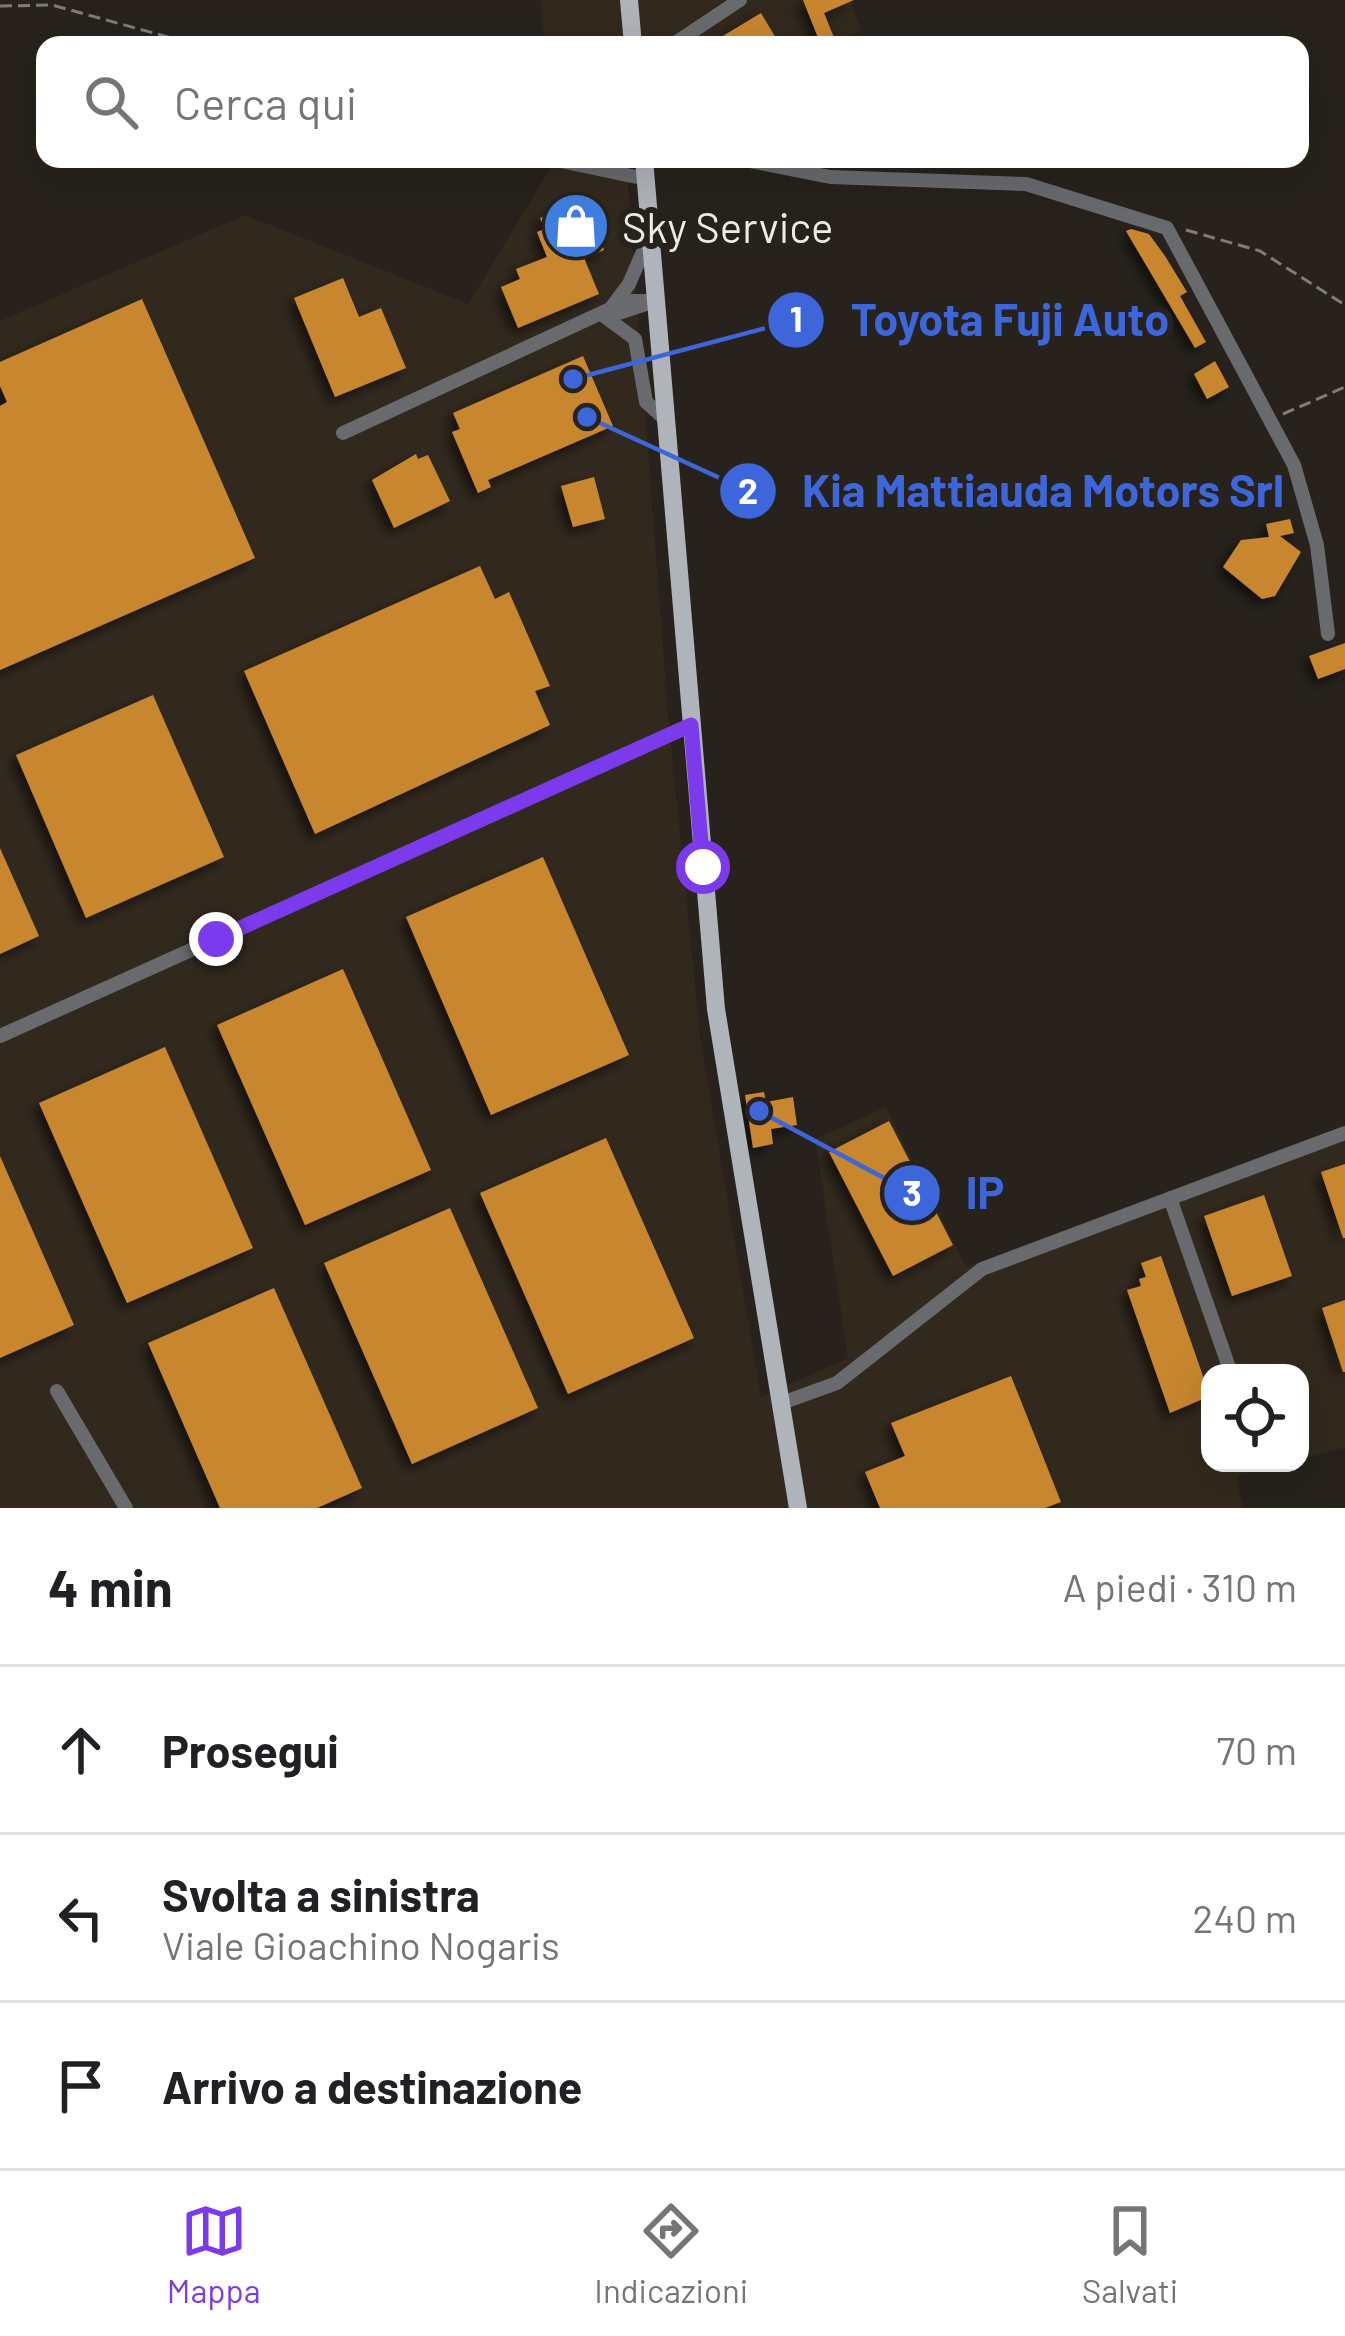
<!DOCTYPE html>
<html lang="it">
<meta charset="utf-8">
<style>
body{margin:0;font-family:Barlow,sans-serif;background:#f2f2f2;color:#202124}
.controls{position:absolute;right:36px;bottom:36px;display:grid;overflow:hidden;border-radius:24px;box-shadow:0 12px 48px #0002}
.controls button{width:108px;height:108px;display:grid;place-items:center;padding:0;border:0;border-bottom:3px solid #e0e0e0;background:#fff;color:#202124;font:60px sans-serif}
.stop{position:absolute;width:36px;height:36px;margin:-27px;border:9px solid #7c3aed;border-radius:50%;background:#fff}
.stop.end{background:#7c3aed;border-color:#fff;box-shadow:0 3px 12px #0008}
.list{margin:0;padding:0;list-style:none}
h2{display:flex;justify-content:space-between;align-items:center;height:156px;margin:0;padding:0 48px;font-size:51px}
h2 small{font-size:39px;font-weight:400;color:#757577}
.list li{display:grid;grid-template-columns:78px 1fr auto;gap:36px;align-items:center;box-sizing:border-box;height:168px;padding:0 48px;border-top:3px solid #e0e0e0}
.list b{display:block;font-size:45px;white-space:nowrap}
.list p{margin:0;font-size:39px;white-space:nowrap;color:#757577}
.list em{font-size:39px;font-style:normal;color:#757577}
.icon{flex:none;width:66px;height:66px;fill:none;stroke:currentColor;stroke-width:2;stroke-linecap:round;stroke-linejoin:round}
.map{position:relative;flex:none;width:1345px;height:1508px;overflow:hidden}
.search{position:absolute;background:#fff;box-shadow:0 12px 48px #0002;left:36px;right:36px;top:36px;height:132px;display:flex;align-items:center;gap:30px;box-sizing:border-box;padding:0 42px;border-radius:24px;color:#757577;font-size:45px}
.sheet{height:660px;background:#fff}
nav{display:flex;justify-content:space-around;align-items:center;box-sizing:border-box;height:168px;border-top:3px solid #e0e0e0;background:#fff;font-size:33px;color:#757577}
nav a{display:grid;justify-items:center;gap:6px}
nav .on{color:#7c3aed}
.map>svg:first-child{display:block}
.built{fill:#32291e}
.building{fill:#c8862e;filter:url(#shadow)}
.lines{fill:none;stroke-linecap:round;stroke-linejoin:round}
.path{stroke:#807b76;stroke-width:3;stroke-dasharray:12 6;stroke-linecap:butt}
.minor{stroke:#686a6e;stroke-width:14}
.major{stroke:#afb3ba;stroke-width:18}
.route{stroke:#7c3aed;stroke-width:15}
.labels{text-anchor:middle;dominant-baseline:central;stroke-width:12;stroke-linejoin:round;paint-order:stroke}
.poi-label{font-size:42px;fill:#eeebe7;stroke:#27221c;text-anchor:start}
.leader{fill:none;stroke:#3c66da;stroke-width:4.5}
.callout-dot{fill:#3c66da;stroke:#27221c;stroke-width:4.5}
.mark-label{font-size:36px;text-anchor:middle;font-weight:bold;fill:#fff}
.callout-label{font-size:45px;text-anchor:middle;font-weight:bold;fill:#3c66da;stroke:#27221c;stroke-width:12;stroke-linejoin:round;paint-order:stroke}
</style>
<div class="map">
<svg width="1345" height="1508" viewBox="0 0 1345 1508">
<defs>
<filter id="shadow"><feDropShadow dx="-5.5" dy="5.5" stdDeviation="6" flood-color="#0009"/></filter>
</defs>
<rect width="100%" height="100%" fill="#27221c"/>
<path class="built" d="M540,0H851L861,30L836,45H545Z
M556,159H626L668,715L701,1043L761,1397L848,1358L815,1139L886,1107L966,1267L1345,1126V1448L1300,1459V1373H1210V1463H1286L1237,1476L1242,1508H0V321L245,215L468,304Z"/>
<path class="building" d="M803,0H854L824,13L837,45H821Z
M761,13L780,45H708Z
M584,200L604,250L584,258L599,294L518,328L501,287L520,279L516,269L547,257L537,232L545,229L540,218Z
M1131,229L1149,234L1165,256L1187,292L1180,296L1206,342L1195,348L1126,231Z
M343,278L359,317L381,308L406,368L335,397L294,298Z
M142,299L255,558L0,670V406L7,402L0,386V362Z
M583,356L613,426L488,480L491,487L478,493L452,432L460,429L453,413Z
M1215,361L1229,387L1207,399L1194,374Z
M416,454L418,459L428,455L450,501L394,528L372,480Z
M594,477L605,519L573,527L561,486Z
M1290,519L1294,533L1280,536L1301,552L1275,596L1262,599L1223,567L1241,540L1269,537L1266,524Z
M480,566L495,599L509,592L550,686L535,691L550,725L315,834L244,671Z
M1345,643V669L1318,679L1309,656Z
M153,695L224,857L86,918L16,755Z
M0,848L39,936L0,954Z
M543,857L629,1055L491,1115L406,917Z
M343,969L431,1170L305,1225L217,1025Z
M165,1047L253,1248L127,1303L39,1103Z
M764,1092L766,1102L793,1097L797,1125L771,1129L773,1144L753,1148L745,1095Z
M889,1121L953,1245L893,1276L829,1152Z
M606,1138L694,1338L568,1394L480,1193Z
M0,1156L74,1325L0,1358Z
M1345,1164V1238H1343L1321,1172Z
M1264,1195L1292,1276L1232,1296L1204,1216Z
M450,1208L538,1408L412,1464L324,1263Z
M1161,1256L1210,1396L1170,1413L1127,1290L1141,1286L1139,1279L1146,1277L1141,1263Z
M274,1288L362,1488L317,1508H220L148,1343Z
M1345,1300V1372H1343L1322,1308Z
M1011,1376L1061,1502L1045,1508H880L865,1472L905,1456L891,1423Z"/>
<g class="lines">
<path class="path" d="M0,6L52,5L197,45
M1186,230L1260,251L1345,305
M1283,414L1345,387"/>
<path class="minor" d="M672,45L740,0
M551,159L646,179
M740,159L830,177L1026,184L1167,228L1294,465L1317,545L1328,634
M611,308L629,284L649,238
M604,316L635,339L646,402L665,419
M609,316L655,301
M343,433L627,301H655
M0,1036L691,725
M1170,1198L1231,1373
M57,1391L126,1508
M779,1404L837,1383L982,1269L1345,1133"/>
<path class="major" d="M629,0L633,45
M644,159L716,1009L798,1508"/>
</g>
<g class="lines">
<path class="route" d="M216,939L691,725L703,867"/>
</g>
<defs>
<g id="shop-disc" transform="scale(3.45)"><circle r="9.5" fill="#3f7fe0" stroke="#27221c"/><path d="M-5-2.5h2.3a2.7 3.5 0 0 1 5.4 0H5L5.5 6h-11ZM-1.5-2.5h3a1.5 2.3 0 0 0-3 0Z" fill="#fff"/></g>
</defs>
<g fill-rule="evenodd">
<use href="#shop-disc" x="576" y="226"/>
</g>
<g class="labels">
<g class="poi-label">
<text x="622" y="226">Sky Service</text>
</g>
</g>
<path class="leader" d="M573 379L796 320M587 417L748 491M759 1111L912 1193"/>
<g class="callout-dot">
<circle cx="573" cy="379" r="12"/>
<circle cx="587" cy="417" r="12"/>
<circle cx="759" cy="1111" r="12"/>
<circle cx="796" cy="320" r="30"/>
<circle cx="748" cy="491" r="30"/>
<circle cx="912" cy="1193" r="30"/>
</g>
<g class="mark-label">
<text x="796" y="332">1</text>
<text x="748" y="504">2</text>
<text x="912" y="1206">3</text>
</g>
<g class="callout-label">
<text x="1010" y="336">Toyota Fuji Auto</text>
<text x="1043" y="507">Kia Mattiauda Motors Srl</text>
<text x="985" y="1209">IP</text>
</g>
</svg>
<div class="controls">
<button><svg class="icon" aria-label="locate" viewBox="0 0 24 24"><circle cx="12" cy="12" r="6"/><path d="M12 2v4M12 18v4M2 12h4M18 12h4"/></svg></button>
</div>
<div class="stop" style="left:703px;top:867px"></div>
<div class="stop end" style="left:216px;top:939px"></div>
<div class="search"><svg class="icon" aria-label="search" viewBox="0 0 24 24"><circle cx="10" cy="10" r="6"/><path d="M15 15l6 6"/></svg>Cerca qui</div>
</div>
<section class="sheet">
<h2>4 min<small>A piedi · 310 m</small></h2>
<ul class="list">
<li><svg class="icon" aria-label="ahead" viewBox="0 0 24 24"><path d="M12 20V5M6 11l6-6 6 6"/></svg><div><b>Prosegui</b></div><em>70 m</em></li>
<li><svg class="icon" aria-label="left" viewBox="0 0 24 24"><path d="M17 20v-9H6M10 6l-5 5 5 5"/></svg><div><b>Svolta a sinistra</b><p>Viale Gioachino Nogaris</p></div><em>240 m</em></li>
<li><svg class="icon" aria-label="arrive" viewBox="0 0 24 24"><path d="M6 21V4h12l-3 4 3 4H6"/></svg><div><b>Arrivo a destinazione</b></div></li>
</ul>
</section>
<nav>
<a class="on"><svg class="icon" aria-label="map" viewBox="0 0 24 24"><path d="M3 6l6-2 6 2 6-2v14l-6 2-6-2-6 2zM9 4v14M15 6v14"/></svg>Mappa</a>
<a><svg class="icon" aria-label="directions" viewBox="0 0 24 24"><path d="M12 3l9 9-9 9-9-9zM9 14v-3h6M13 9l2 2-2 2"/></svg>Indicazioni</a>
<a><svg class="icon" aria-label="saved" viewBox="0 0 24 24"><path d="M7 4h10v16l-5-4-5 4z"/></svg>Salvati</a>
</nav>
